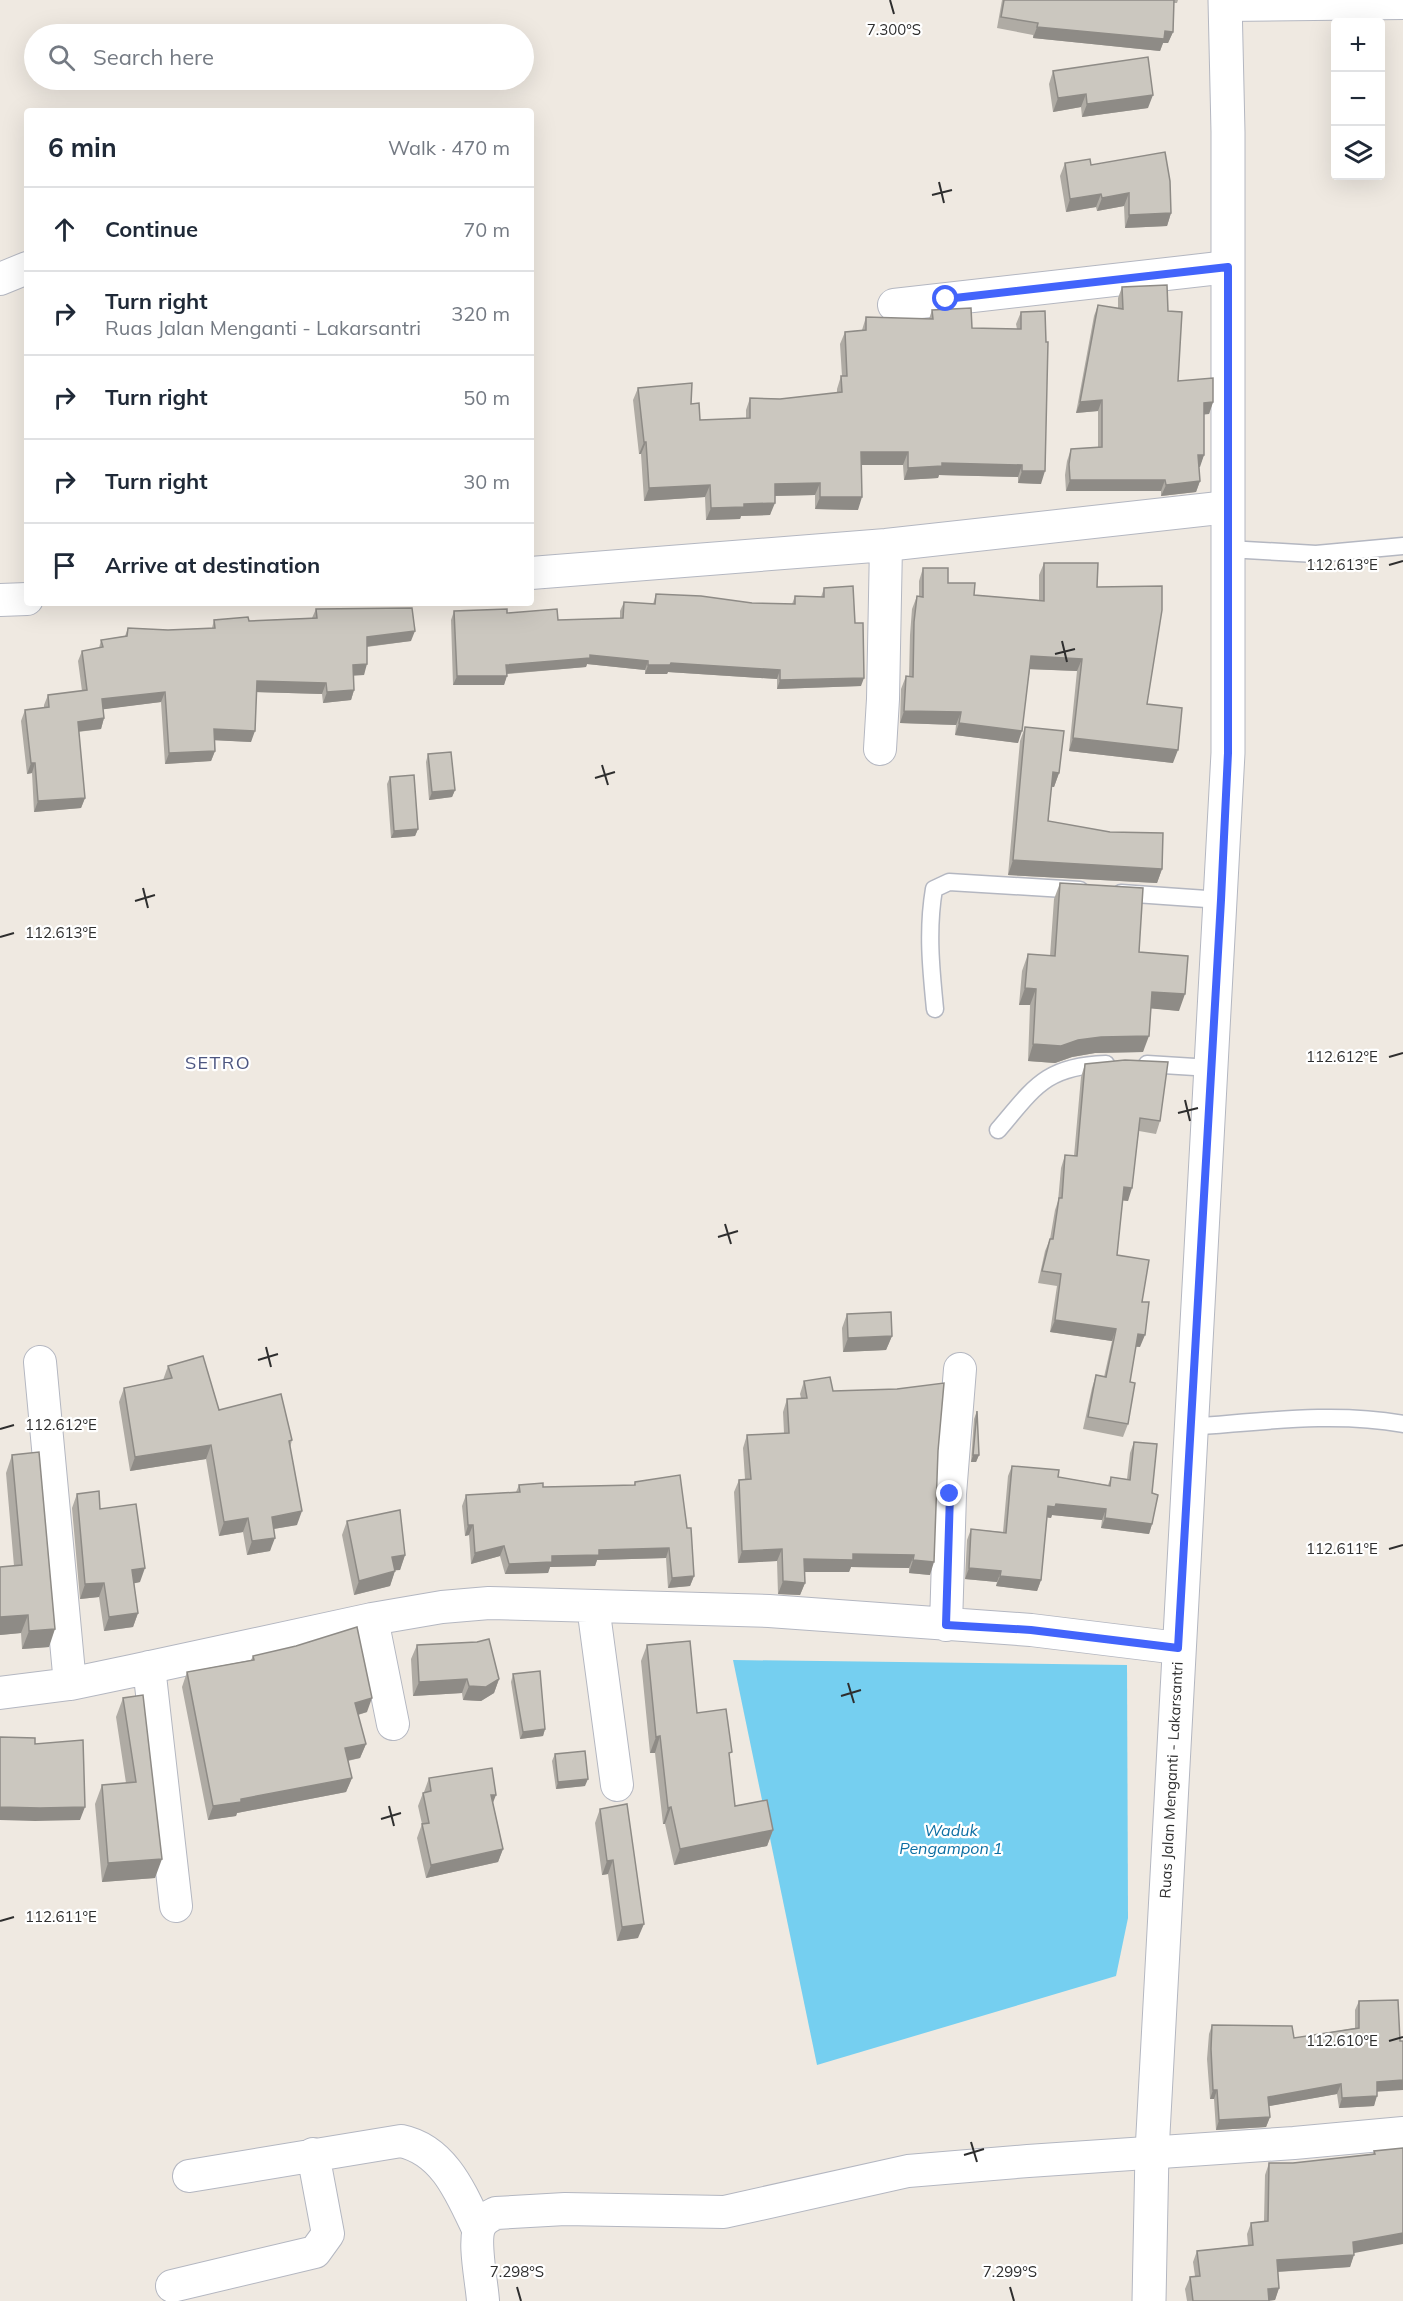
<!DOCTYPE html>
<meta charset="utf-8">
<style>
body{margin:0;font-family:Mulish,sans-serif;background:#f6f6f7;color:#1f2937}
.controls{position:absolute;right:18px;top:18px;display:grid;overflow:hidden;border-radius:6px;box-shadow:0 6px 24px #0002}
.controls button{width:54px;height:54px;display:grid;place-items:center;padding:0;border:0;border-bottom:2px solid #e0e1e3;background:#fff;color:#1f2937;font:30px sans-serif}
.stop{position:absolute;width:18px;height:18px;margin:-14px;border:4px solid #4264fb;border-radius:50%;background:#fff}
.stop.end{background:#4264fb;border-color:#fff;box-shadow:0 2px 6px #0008}
.list{margin:0;padding:0;list-style:none}
h2{display:flex;justify-content:space-between;align-items:center;height:78px;margin:0;padding:0 24px;font-size:26px}
h2 small{font-size:20px;font-weight:400;color:#747a83}
.list li{display:grid;grid-template-columns:39px 1fr auto;gap:18px;align-items:center;box-sizing:border-box;height:84px;padding:0 24px;border-top:2px solid #e0e1e3}
.list b{display:block;font-size:22px;white-space:nowrap}
.list p{margin:0;font-size:20px;white-space:nowrap;color:#747a83}
.list em{font-size:20px;font-style:normal;color:#747a83}
.icon{flex:none;width:33px;height:33px;fill:none;stroke:currentColor;stroke-width:2;stroke-linecap:round;stroke-linejoin:round}
.map{position:relative;flex:none;width:1403px;height:2301px;overflow:hidden}
.search{position:absolute;background:#fff;box-shadow:0 6px 24px #0002;left:24px;top:24px;width:510px;height:66px;display:flex;align-items:center;gap:15px;box-sizing:border-box;padding:0 21px;border-radius:33px;color:#747a83;font-size:22px}
.panel{position:absolute;background:#fff;box-shadow:0 6px 24px #0002;left:24px;top:108px;width:510px;height:498px;border-radius:6px}
.map>svg:first-child{display:block}
.water{fill:#75cff0}
.lines{fill:none;stroke-linecap:round;stroke-linejoin:round}
.lane-casing{stroke:#b4b7c1;stroke-width:19}
.street-casing{stroke:#b4b7c1;stroke-width:34}
.secondary-casing{stroke:#b4b7c1;stroke-width:35}
.lane{stroke:#fff;stroke-width:16}
.street{stroke:#fff;stroke-width:32}
.secondary{stroke:#fff;stroke-width:33}
.wall{fill:#afaba4}
.shaded-wall{fill:#8e8b86}
.building{fill:#cbc7bf;stroke:#8e8b86;stroke-width:1.5}
.route{stroke:#4264fb;stroke-width:8}
.ticks{fill:none;stroke:#2e2e2e;stroke-width:2}
.labels{text-anchor:middle;dominant-baseline:central;stroke-width:4.5;stroke-linejoin:round;paint-order:stroke}
.street-label{font-size:15px;fill:#2e2e2e;stroke:#fff}
.water-label{font-size:16px;font-style:italic;fill:#0d6fa3;stroke:#fff}
.quarter-label{font-size:18px;letter-spacing:1.5px;fill:#4d5680;stroke:#fff}
.ticks-label{font-size:15px;text-anchor:middle;fill:#2e2e2e;stroke:#fff;stroke-width:4.5;stroke-linejoin:round;paint-order:stroke}
</style>
<div class="map">
<svg width="1403" height="2301" viewBox="0 0 1403 2301">
<rect width="100%" height="100%" fill="#efe9e1"/>
<path class="water" d="M733,1660L1127,1665L1128,1918L1116,1976L817,2065Z"/>
<g class="lines">
<g class="lane-casing">
<path id="lane" d="M1228,549L1316,554L1403,546
M1121,893L1221,900
M935,1009C931,969 927,930 934,889L949,882L1080,890
M1147,1064L1211,1068
M998,1130C1034,1088 1045,1066 1106,1064
M1190,1427C1261,1422 1333,1411 1403,1424"/>
</g>
<g class="street-casing">
<path id="street" d="M1225,5L1403,3
M0,279L27,268
M894,305L1228,267
M531,573L886,545L1228,507
M0,600L27,599
M880,749L883,699L886,545
M40,1362L70,1684
M593,1606L617,1785
M372,1619L393,1724
M946,1625L950,1494L960,1369
M149,1667L176,1906
M0,1693L70,1684L132,1671L372,1619L442,1607L489,1603L769,1611L1031,1630L1178,1648
M189,2176L401,2141C444,2150 461,2193 478,2229
M172,2286L315,2252L328,2234L313,2154
M483,2301C482,2283 472,2238 481,2224C485,2218 490,2216 496,2213L565,2209L724,2212L908,2171L1028,2161L1294,2143L1403,2133"/>
</g>
<g class="secondary-casing">
<path id="secondary" d="M1149,2301L1152,2152L1228,753V132L1225,0"/>
</g>
<use href="#lane" class="lane"/>
<use href="#street" class="street"/>
<use href="#secondary" class="secondary"/>
</g>
<path class="wall" d="M1002,0H1178L1177,3H1174L1173,32L1168,43H1163L1160,51L1033,38V35L997,28Z
M1053,71L1148,108L1082,117L1081,107L1053,112L1049,84Z
M1065,163L1091,165L1171,213L1167,226L1125,228L1124,206L1097,211L1096,207L1066,212L1060,176Z
M1122,287L1168,311L1178,381L1213,402L1209,414H1204V455L1199,467L1200,481L1196,492L1161,496V491H1066L1065,475L1067,461L1071,449L1098,447V411L1076,413L1094,316L1098,305L1118,308V298Z
M932,310L972,328L1017,329L1016,324L1021,312L1041,484L1018,483V477L939,475L938,478L904,480L903,465H861L858,510L815,509V495L775,496L770,515L741,516L740,519L706,520L705,497L644,501L641,454H639L633,400L638,388L691,404L700,420L746,418V410L750,398L780,399L837,393V389L841,376H842L840,344L845,332L862,330L866,317L929,319Z
M1044,563L1097,587L1147,704L1173,763L1069,751L1077,671L1030,669L1018,743L955,735L956,725L900,723L901,689L906,676L909,677L910,635L912,609L917,596H919V581L923,568L948,583L974,595L1039,600V575Z
M824,588L855,623L861,686L777,689V679L668,672L667,674H645V670L587,664L586,667L507,674L504,685H453L451,620L454,611L507,613L558,620L620,618V611L624,602L653,604L656,594L752,603L792,604L795,596L821,597Z
M316,609L411,641L367,647L364,675H353L354,690L351,700L323,703L322,694L256,692L251,742L214,740L215,751L211,761L165,764L161,702L103,709L104,718L101,729L78,732L85,798L81,808L34,812L32,773L27,774L21,721L25,710L44,708V705L48,695L82,691L78,661L82,651L99,648L101,640L125,636L128,628L168,630L212,628L214,620L249,621L312,618Z
M1025,727L1059,773L1054,787H1051L1048,821L1162,869L1157,883L1008,875L1020,741Z
M428,754L455,790L452,797L429,800L426,762Z
M390,777L418,829L415,836L391,838L387,784Z
M1060,883L1139,952L1179,1011L1151,1008L1143,1052L1095,1053L1072,1057L1055,1063L1028,1061L1030,1005H1019L1022,971L1028,954L1050,956L1054,899Z
M1085,1064L1160,1121L1156,1134L1139,1131L1128,1201L1122,1200L1117,1255L1142,1302L1140,1347H1136L1130,1382L1128,1424L1123,1437L1083,1429L1092,1388L1096,1375L1104,1377L1112,1341L1050,1332L1057,1286L1038,1283L1045,1251L1050,1239L1055,1210L1058,1201L1061,1168L1065,1155L1074,1156L1081,1077Z
M847,1314L892,1336L886,1350L843,1352L842,1328Z
M168,1366L219,1410L292,1440L290,1448L297,1525L274,1529L270,1551L247,1555L243,1532L219,1536L206,1459L130,1471L119,1402L124,1388L163,1380Z
M804,1381L833,1391L938,1451L930,1575L909,1573V1568L851,1567L849,1572H804L805,1583L800,1595L778,1594L777,1561L738,1563L734,1492L739,1480L745,1479L743,1448L747,1435L784,1433L783,1412L787,1399L801,1398L800,1394Z
M977,1411L979,1455L976,1462H971L974,1419Z
M1134,1442L1152,1493V1524L1149,1534L1101,1528L1102,1520L1052,1515L1051,1518L1047,1517L1041,1580L1037,1591L996,1586L997,1582L965,1579L967,1540L971,1529L1003,1532L1008,1476L1012,1466L1058,1477L1108,1485L1111,1477L1127,1479L1130,1453Z
M12,1455L49,1647L22,1649L21,1633L0,1635V1567L14,1566L6,1473Z
M635,1482L694,1576L690,1586L668,1588L666,1558L597,1560L595,1566L550,1567L548,1573L505,1574L500,1556L471,1564L469,1535L465,1536L462,1506L466,1495L516,1492L519,1485L543,1487L634,1485Z
M77,1494L100,1509L140,1582L134,1583L138,1613L133,1627L104,1631L99,1597L80,1599L72,1508Z
M347,1521L405,1555L400,1570H395L390,1586L354,1595L342,1535Z
M417,1645L499,1679L494,1693L481,1701L463,1700L462,1693L413,1696L411,1659Z
M647,1645L730,1759L735,1806L773,1830L767,1846L674,1865L665,1824H663L655,1753H650L641,1661Z
M253,1656L367,1712L358,1715L366,1744L360,1758L348,1761L352,1778L346,1792L237,1813L236,1816L208,1820L182,1687L187,1672L251,1660Z
M513,1674L545,1729L543,1736L520,1739L511,1682Z
M123,1698L155,1878L102,1882L95,1804L102,1785L126,1783L116,1717Z
M555,1754L585,1786L556,1789L552,1761Z
M429,1778L493,1803L503,1849L498,1862L426,1878L417,1838L422,1824L418,1806L423,1793L424,1792Z
M600,1809L638,1938L617,1941L608,1874L602,1875L595,1823Z
M1359,2001L1377,2092L1374,2106L1339,2108L1337,2094L1269,2106L1270,2117L1266,2127L1216,2130L1214,2099H1210L1207,2059L1209,2034L1212,2025L1294,2038L1355,2028V2010Z
M1403,2148L1354,2253L1350,2267L1278,2272L1279,2288L1275,2300L1269,2301H1187L1185,2289L1190,2277L1195,2276L1193,2262L1197,2251L1248,2245L1247,2234L1251,2223L1264,2221L1265,2175L1269,2163H1293L1373,2154L1374,2151Z"/>
<path class="shaded-wall" d="M1037,27L1165,31L1173,32L1168,43H1163L1160,51L1033,38Z
M1086,94L1081,107L1053,112L1058,98Z
M1153,95L1148,108L1082,117L1087,104Z
M1129,193L1124,206L1097,211L1102,198Z
M1101,194L1096,207L1066,212L1070,199Z
M1171,213L1167,226L1125,228L1129,215Z
M1102,400L1098,411L1076,413L1080,402Z
M1213,402L1209,414L1200,415L1204,403Z
M644,442H646L641,454H639Z
M861,452H908L903,465H856Z
M1198,455H1204L1200,467H1193Z
M942,463L1022,465L1018,477L939,475L938,478L904,480L908,468Z
M1022,471H1045L1041,484L1018,483Z
M1070,480H1165L1161,491H1066Z
M1200,481L1196,492L1161,496L1166,485Z
M820,483L815,495L770,496L775,484Z
M710,485L705,497L644,501L649,488Z
M820,497H862L858,510L815,509Z
M775,503L770,515L741,516L740,519L706,520L711,508L744,504Z
M415,631L411,641L363,647L367,637Z
M590,655L648,661L645,670L587,664L586,667L503,674L506,665Z
M1031,656L1082,659L1077,671L1026,669Z
M671,663L780,670L777,679L668,672L667,674H645L648,665Z
M367,664L364,675L349,676L353,665Z
M457,676H507L504,685H453Z
M864,678L861,686L777,689L780,680Z
M257,681L326,683L322,694L253,692Z
M354,690L351,700L323,703L327,692Z
M165,692L161,702L98,710L102,699Z
M904,711L961,712L956,725L900,723Z
M104,718L101,729L74,732L78,722Z
M959,723L1022,731L1018,743L955,735Z
M214,729L255,731L251,742L210,740Z
M1073,738L1178,750L1173,763L1069,751Z
M215,751L211,761L165,764L169,753Z
M31,763H35L32,773L27,774Z
M1053,772L1059,773L1054,787L1047,786Z
M455,790L452,797L429,800L432,792Z
M85,798L81,808L34,812L38,801Z
M418,829L415,836L391,838L394,831Z
M1013,860L1162,869L1157,883L1008,875Z
M1025,988L1036,989L1030,1005H1019Z
M1152,992L1185,994L1179,1011L1146,1008Z
M1149,1036L1143,1052L1095,1053L1072,1057L1055,1063L1028,1061L1033,1044L1078,1040L1101,1037Z
M1124,1187L1132,1188L1128,1201L1119,1200Z
M1055,1320L1116,1329L1112,1341L1050,1332Z
M1138,1334L1145,1335L1140,1347L1133,1346Z
M892,1336L886,1350L843,1352L848,1338Z
M211,1445L206,1459L130,1471L135,1457Z
M973,1455H979L976,1462H971Z
M1056,1504L1106,1509L1102,1520L1052,1515L1051,1518L1044,1517L1048,1506Z
M302,1511L297,1525L267,1530L272,1517Z
M248,1518L243,1532L219,1536L224,1522Z
M1105,1518L1152,1524L1149,1534L1101,1528Z
M468,1525H473L469,1535L465,1536Z
M275,1538L270,1551L247,1555L252,1541Z
M504,1546L500,1556L471,1564L475,1553Z
M669,1548L666,1558L597,1560L595,1566L550,1567L548,1573L505,1574L509,1564L552,1556L599,1550Z
M782,1549L777,1561L738,1563L742,1551Z
M853,1554L914,1555L909,1568L851,1567L849,1572H799L804,1559Z
M405,1555L400,1570L386,1571L392,1557Z
M913,1560L934,1562L930,1575L909,1573Z
M145,1568L140,1582L127,1585L132,1570Z
M969,1568L1001,1571L997,1582L965,1579Z
M395,1571L390,1586L354,1595L359,1581Z
M694,1576L690,1586L668,1588L672,1578Z
M1000,1576L1041,1580L1037,1591L996,1586Z
M783,1581L805,1583L800,1595L778,1594Z
M104,1583L99,1597L80,1599L85,1584Z
M138,1613L133,1627L104,1631L109,1617Z
M28,1615L21,1633L0,1635V1617Z
M55,1629L49,1647L22,1649L29,1631Z
M467,1679L462,1693L413,1696L419,1682Z
M499,1679L494,1693L481,1701L463,1700L469,1686Z
M372,1698L367,1712L350,1717L355,1703Z
M545,1729L543,1736L520,1739L523,1732Z
M660,1736L655,1753H650L656,1737Z
M366,1744L360,1758L340,1762L345,1748Z
M352,1778L346,1792L237,1813L236,1816L208,1820L213,1806L241,1799Z
M588,1779L585,1786L556,1789L558,1782Z
M491,1795H496L491,1808Z
M0,1807H85L80,1820L35,1821L0,1820Z
M671,1807L665,1824H663L668,1808Z
M773,1830L767,1846L674,1865L680,1849Z
M503,1849L498,1862L426,1878L431,1865Z
M162,1859L155,1878L102,1882L108,1863Z
M613,1860L608,1874L602,1875L607,1861Z
M644,1924L638,1938L617,1941L622,1927Z
M1403,2080V2090L1373,2092L1377,2082Z
M1341,2084L1337,2094L1264,2107L1268,2097Z
M1213,2090H1217L1214,2099H1210Z
M1377,2096L1374,2106L1339,2108L1342,2098Z
M1270,2117L1266,2127L1216,2130L1219,2120Z
M1403,2233V2244L1349,2254L1353,2242Z
M1354,2255L1350,2267L1273,2272L1277,2260Z
M1279,2288L1275,2300L1264,2301L1268,2289Z"/>
<path class="building" d="M1004,0H1174L1173,32L1165,31L1164,39L1037,27L1038,23L1001,17Z
M1148,57L1153,95L1087,104L1086,94L1058,98L1053,71Z
M1165,152L1170,181L1171,213L1129,215V193L1102,198L1101,194L1070,199L1065,163L1090,159L1091,165Z
M1167,285L1168,311L1182,312L1178,381L1213,378V402L1204,403V455H1198L1200,481L1166,485L1165,480H1070L1069,464L1071,449L1102,447V400L1080,402L1098,305L1123,309L1122,287Z
M971,308L972,328L1021,329V312L1045,311L1046,342H1048L1045,471H1022V465L942,463V466L908,468V452H861L862,497H820V483L775,484V503L744,504V507L711,508L710,485L649,488L646,442H644L638,388L692,383L691,404L699,403L700,420L750,418V398L780,399L842,392L841,376H847L845,332L866,330V317L933,319L932,310Z
M1044,563H1098L1097,587L1162,586V610L1147,704L1182,708L1178,750L1073,738L1082,659L1031,656L1022,731L959,723L961,712L904,711L906,676L913,677L914,622L917,596L923,597V568H948V583H975L974,595L1044,601Z
M853,586L855,623H863L864,678L780,680V670L671,663L670,665H648V661L590,655V658L506,665L507,676H457L454,611L507,609V613L557,609L558,620L623,618L624,602L655,604L656,594L701,596L752,603L795,604V596L824,597V588Z
M412,608L415,631L367,637V664L353,665L354,690L327,692L326,683L257,681L255,731L214,729L215,751L169,753L165,692L102,699L104,718L78,722L85,798L38,801L35,763H31L25,710L49,707L48,695L87,690L82,651L103,647L101,640L127,636L128,628L168,630L215,628L214,620L248,617L249,621L317,618L316,609Z
M1025,727L1064,731L1059,773L1053,772L1048,821L1110,832L1163,833L1162,869L1013,860Z
M451,752L455,790L432,792L428,754Z
M414,775L418,829L394,831L390,777Z
M1060,883L1143,888L1139,952L1188,956L1185,994L1152,992L1149,1036L1101,1037L1078,1040L1061,1046L1033,1044L1036,989L1025,988L1028,954L1055,956Z
M1125,1060L1168,1062L1160,1121L1140,1118L1132,1188L1124,1187L1117,1255L1149,1260L1142,1302H1149L1145,1335L1138,1334L1130,1382L1135,1383L1128,1424L1088,1417L1096,1375L1106,1377L1116,1329L1055,1320L1061,1274L1042,1271L1050,1239H1053L1059,1198H1062L1065,1155L1077,1156L1085,1064Z
M891,1312L892,1336L848,1338L847,1314Z
M203,1356L219,1410L281,1394L292,1440L289,1441L302,1511L272,1517L275,1538L252,1541L248,1518L224,1522L211,1445L135,1457L124,1388L172,1378L168,1366Z
M830,1377L833,1391L897,1389L944,1383L938,1451L934,1562L913,1560L914,1555L853,1554V1560L804,1559L805,1583L783,1581L782,1549L742,1551L739,1480L751,1479L747,1435L789,1433L787,1399L807,1398L804,1381Z
M977,1411L979,1455H973Z
M1134,1442L1157,1444L1152,1493L1158,1495L1152,1524L1105,1518L1106,1509L1056,1504L1055,1507L1048,1506L1041,1580L1000,1576L1001,1571L969,1568L971,1529L1006,1533L1012,1466L1059,1470L1058,1477L1110,1486L1111,1477L1130,1480Z
M39,1452L55,1629L29,1631L28,1615L0,1617V1567L22,1565L12,1455Z
M680,1475L687,1528H691L694,1576L672,1578L669,1548L599,1550V1555L552,1556V1562L509,1564L504,1546L475,1553L473,1525H468L466,1495L520,1492L519,1485L543,1483V1487L635,1485V1482Z
M99,1491L100,1509L136,1504L145,1568L132,1570L138,1613L109,1617L104,1583L85,1584L77,1494Z
M400,1510L405,1555L392,1557L395,1571L359,1581L347,1521Z
M357,1627L372,1698L355,1703L366,1744L345,1748L352,1778L241,1799V1802L213,1806L187,1672L254,1660L253,1656L296,1646Z
M489,1639L499,1679L486,1687L469,1686L467,1679L419,1682L417,1645L477,1642Z
M690,1641L697,1713L726,1709L732,1752L729,1753L735,1806L767,1800L773,1830L680,1849L671,1807L668,1808L660,1736L656,1737L647,1645Z
M540,1671L545,1729L523,1732L513,1674Z
M143,1695L162,1859L108,1863L102,1785L136,1782L123,1698Z
M0,1737L35,1738V1744L83,1740L85,1807L40,1808L0,1807Z
M585,1751L588,1779L558,1782L555,1754Z
M492,1768L496,1795H491L503,1849L431,1865L422,1824L429,1823L423,1793L431,1791L429,1778Z
M627,1804L644,1924L622,1927L613,1860L607,1861L600,1809Z
M1398,2000L1400,2041H1403V2080L1377,2082V2096L1342,2098L1341,2084L1268,2097L1270,2117L1219,2120L1217,2090H1213L1211,2049L1212,2025L1292,2026L1294,2038L1359,2028V2001Z
M1403,2148V2233L1353,2242L1354,2255L1277,2260L1279,2288L1268,2289L1269,2301H1193L1190,2277L1200,2276L1197,2251L1253,2245L1251,2223L1268,2221L1269,2163H1293L1375,2154L1374,2151Z"/>
<g class="lines">
<path class="route" d="M946,299L1228,267V753L1221,900L1178,1648L1031,1630L946,1625L950,1494"/>
</g>
<path class="ticks" d="M890,0L894,14M939,182L944,203M932,195L952,190M1389,565L1403,561M1062,641L1067,662M1055,654L1075,649M602,765L608,785M595,778L615,772M143,888L148,908M135,901L155,895M0,937L14,933M1389,1057L1403,1053M1185,1100L1190,1121M1178,1113L1198,1108M725,1224L731,1244M718,1237L738,1231M266,1347L271,1367M258,1360L278,1354M0,1429L14,1425M1389,1549L1403,1545M848,1683L854,1703M841,1696L861,1690M389,1806L394,1826M381,1819L401,1813M0,1921L14,1917M1389,2041L1403,2037M971,2142L977,2162M964,2155L984,2149M517,2287L521,2301M1010,2287L1014,2301"/>
<g class="labels">
<g class="street-label">
<text transform="translate(1171 1780) rotate(-87)">Ruas Jalan Menganti - Lakarsantri</text>
</g>
<g class="water-label">
<text x="951" y="1830">Waduk<tspan x="951" dy="18">Pengampon 1</tspan></text>
</g>
<g class="quarter-label">
<text x="218" y="1062">SETRO</text>
</g>
</g>
<g class="ticks-label">
<text x="894" y="35">7.300°S</text>
<text x="1342" y="570">112.613°E</text>
<text x="61" y="938">112.613°E</text>
<text x="1342" y="1062">112.612°E</text>
<text x="61" y="1430">112.612°E</text>
<text x="1342" y="1554">112.611°E</text>
<text x="61" y="1922">112.611°E</text>
<text x="1342" y="2046">112.610°E</text>
<text x="517" y="2277">7.298°S</text>
<text x="1010" y="2277">7.299°S</text>
</g>
</svg>
<div class="controls">
<button>+</button>
<button>−</button>
<button><svg class="icon" aria-label="layers" viewBox="0 0 24 24"><path d="M12 4l9 5-9 5-9-5zM3 14l9 5 9-5"/></svg></button>
</div>
<div class="stop" style="left:946px;top:299px"></div>
<div class="stop end" style="left:950px;top:1494px"></div>
<div class="search"><svg class="icon" aria-label="search" viewBox="0 0 24 24"><circle cx="10" cy="10" r="6"/><path d="M15 15l6 6"/></svg>Search here</div>
<section class="panel">
<h2>6 min<small>Walk · 470 m</small></h2>
<ul class="list">
<li><svg class="icon" aria-label="ahead" viewBox="0 0 24 24"><path d="M12 20V5M6 11l6-6 6 6"/></svg><div><b>Continue</b></div><em>70 m</em></li>
<li><svg class="icon" aria-label="right" viewBox="0 0 24 24"><path d="M7 20v-9h11M14 6l5 5-5 5"/></svg><div><b>Turn right</b><p>Ruas Jalan Menganti - Lakarsantri</p></div><em>320 m</em></li>
<li><svg class="icon" aria-label="right" viewBox="0 0 24 24"><path d="M7 20v-9h11M14 6l5 5-5 5"/></svg><div><b>Turn right</b></div><em>50 m</em></li>
<li><svg class="icon" aria-label="right" viewBox="0 0 24 24"><path d="M7 20v-9h11M14 6l5 5-5 5"/></svg><div><b>Turn right</b></div><em>30 m</em></li>
<li><svg class="icon" aria-label="arrive" viewBox="0 0 24 24"><path d="M6 21V4h12l-3 4 3 4H6"/></svg><div><b>Arrive at destination</b></div></li>
</ul>
</section>
</div>
